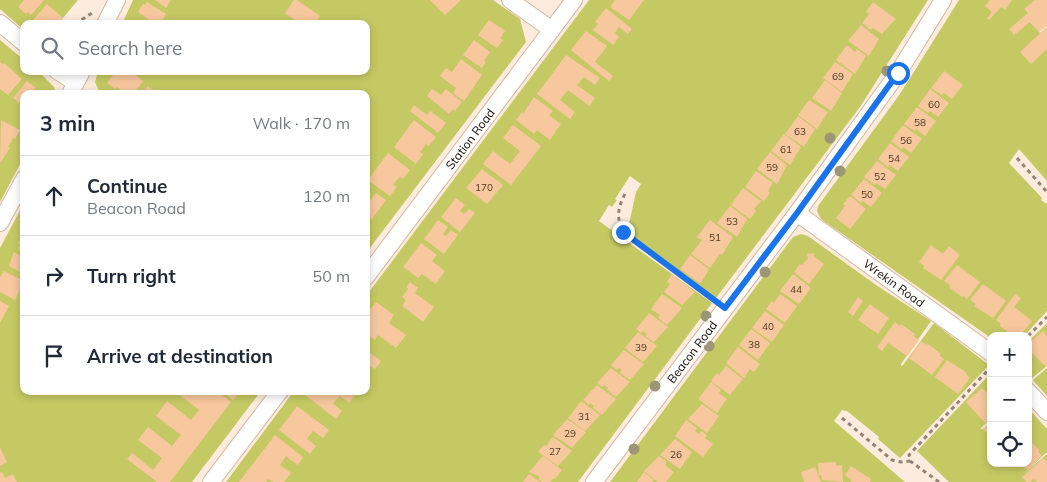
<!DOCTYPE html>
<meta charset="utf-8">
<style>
body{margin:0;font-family:Mulish,sans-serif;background:#f6f6f7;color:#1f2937}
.controls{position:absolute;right:15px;bottom:15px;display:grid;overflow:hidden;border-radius:10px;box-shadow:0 2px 8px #0003}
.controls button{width:45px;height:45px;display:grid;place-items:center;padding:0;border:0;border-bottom:1px solid #e0e1e3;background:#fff;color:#1f2937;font:25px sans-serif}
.stop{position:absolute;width:15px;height:15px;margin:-11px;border:4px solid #1a73e8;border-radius:50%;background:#fff}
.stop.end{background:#1a73e8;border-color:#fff;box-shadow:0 1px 5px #0008}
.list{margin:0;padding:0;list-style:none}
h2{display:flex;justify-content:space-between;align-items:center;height:65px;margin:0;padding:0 20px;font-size:21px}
h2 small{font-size:16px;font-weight:400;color:#747a83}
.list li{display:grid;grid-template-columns:32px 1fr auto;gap:15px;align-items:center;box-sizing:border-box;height:80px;padding:0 20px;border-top:1px solid #e0e1e3}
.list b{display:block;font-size:19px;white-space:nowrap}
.list p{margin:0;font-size:16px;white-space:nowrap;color:#747a83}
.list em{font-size:16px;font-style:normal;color:#747a83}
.icon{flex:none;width:28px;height:28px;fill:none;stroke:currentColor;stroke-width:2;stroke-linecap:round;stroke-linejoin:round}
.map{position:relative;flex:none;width:1047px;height:482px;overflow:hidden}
.search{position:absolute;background:#fff;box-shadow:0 2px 8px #0003;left:20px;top:20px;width:350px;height:55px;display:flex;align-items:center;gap:12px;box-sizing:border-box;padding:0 18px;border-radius:10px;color:#747a83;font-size:19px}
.panel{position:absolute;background:#fff;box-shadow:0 2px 8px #0003;left:20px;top:90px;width:350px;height:305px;border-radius:10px}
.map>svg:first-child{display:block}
.green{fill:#c5c963}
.building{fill:#f7c79d}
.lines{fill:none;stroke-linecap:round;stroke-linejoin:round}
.minor-casing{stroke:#d4b8a1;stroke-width:18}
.path{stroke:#928479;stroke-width:3;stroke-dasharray:4 4;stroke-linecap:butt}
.minor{stroke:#fff;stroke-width:16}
.tree{fill:#9c9576}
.route{stroke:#1a73e8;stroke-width:6}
.labels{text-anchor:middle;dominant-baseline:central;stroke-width:4.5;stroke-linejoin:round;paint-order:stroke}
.number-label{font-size:10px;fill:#4d3a2a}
.street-label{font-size:12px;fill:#140b04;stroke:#fff}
</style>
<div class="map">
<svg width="1047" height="482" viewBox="0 0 1047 482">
<rect width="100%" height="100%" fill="#fdecdd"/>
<path class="green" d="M0,0H78L58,24H24V30L0,9Z
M133,0H493L520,19L526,42L366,253V94H102L99,91L95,82L98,71H366V24H122Z
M589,0H928L860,107L716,298L633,236L635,228L629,224L636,192L641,184L630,176L615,199L617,200L612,207L609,205L599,221L712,303L578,482H226L294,391H366V296Z
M959,0H1047L1030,22L1040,33L1047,27V181L1019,149L1009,163L1042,198L1041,200L1047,204V311L1024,336H991V338L821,219L817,211L818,206L900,94Z
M0,40L24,60V71H38L54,87L56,94H24V157L0,202Z
M24,203V391H261L192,482H0V248Z
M801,234L808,236L876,285L931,321L901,364V366L903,365L934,323L989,365L900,458L878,439L879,437L847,411L842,410L834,421L905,482H610L793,237Z
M1047,323V366L1032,378L1028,375V342Z
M1047,368V396L1033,380Z
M991,373V418L980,429H983L991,422V463H1028V408L1047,429V452L1021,476L1047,454V482H949L917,451Z"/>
<path class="building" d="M24,0H44L31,15L28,12L26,14L18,7Z
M155,0H171L166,8Z
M294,0H297L320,16L315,24H300L285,13Z
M430,0H461L445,15Z
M615,0H644L629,20L610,7Z
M990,0H1012L1005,10L1001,7L989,20L987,18L992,12L985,6Z
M1035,0H1047V26L1039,32L1030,22L1014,35L1009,29L1028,13L1024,9Z
M147,2L166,14L160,24H155L138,12L143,4L145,5Z
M873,2L896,19L882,34L873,28L871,30L862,23L869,14L866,12Z
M47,4L63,18L58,24H38L33,20Z
M606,8L632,29L628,34L619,27L615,33L619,37L613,45L593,30L598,24L595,22Z
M489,20L505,31L500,38L503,40L497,48L478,35Z
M861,25L879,39L869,56L848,41Z
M1047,27V49L1031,64L1020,52Z
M586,31L607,46L595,62L613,76L609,81L571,50Z
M474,40L490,52L484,61L486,62L482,68L463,55Z
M847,45L855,52L857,49L866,56L855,74L836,60Z
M566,55L600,78L595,85L584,77L577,85L595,98L589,106L568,90L560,100L575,112L570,119L537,94Z
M461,59L482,75L464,101L453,93L456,88L440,76L446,68L452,72Z
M0,62L3,64L4,63L22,79L8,95L0,89Z
M835,62L853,74L842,92L823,78Z
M116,71H136L134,74L143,81L133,94H125L117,87L115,89L107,83Z
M944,71L963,85L952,99L944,93L942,95L931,88Z
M825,80L842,93L831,111L812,98Z
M27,81L36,88L34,90L38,94H24V107L13,98Z
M148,86L157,94H142Z
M432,89L441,95L446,89L462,102L455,111L453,109L449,114L427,96Z
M930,89L949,103L938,117L930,111L928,113L918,106Z
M534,97L553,111L549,115L561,124L550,140L537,130L534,134L516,120L522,112L523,114Z
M809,100L828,112L817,129L798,115Z
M414,105L427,115L430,111L446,123L438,133L410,111Z
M917,107L936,121L925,136L916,129L915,131L904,124Z
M798,116L815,129L804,147L785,134Z
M1,120L20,130L15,139L13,138L8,147L10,148L0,163Z
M414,120L436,137L429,146L426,144L420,152L423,154L416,164L394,147Z
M513,125L541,146L511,185L483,164L493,151L510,164L520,151L503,138Z
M903,125L922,139L911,153L903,147L901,149L891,141Z
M784,134L801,147L790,165L771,151Z
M890,143L909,157L898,171L890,165L888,167L878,159Z
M770,152L787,165L777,184L757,169Z
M388,153L410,170L403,179L400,177L396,181L393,185L397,187L390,196L368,180Z
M877,161L896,175L885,189L876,183L875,185L864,177Z
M482,169L503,185L487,204L466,188Z
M756,171L773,183L768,191L770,193L764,201L745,187Z
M864,179L882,193L871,207L863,201L861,203L851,195Z
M743,188L761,201L754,209L756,211L750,219L731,205Z
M376,193L386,200L372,219L366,215V195L371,199Z
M850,196L866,209L850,229L836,218L845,206L843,204Z
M456,198L465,205L460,211L464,214L469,209L475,213L460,232L441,217Z
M730,206L747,219L737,237L717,223Z
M438,220L448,227L443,234L446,236L451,230L458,235L444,254L424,239Z
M710,220L733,237L722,255L720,254L710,268L691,254L702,240L697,237Z
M24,232V252L18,249L20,244L18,243Z
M421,243L437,255L432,261L445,271L436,284L422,274L418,278L403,267Z
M931,245L943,254L949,246L960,255L941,280L923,268L924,266L919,262Z
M14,252L24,258V274L9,266Z
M814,253V256L824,264L809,284L794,272L800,264L802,265L808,258L807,254Z
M690,255L709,269L701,283H699L680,269Z
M957,265L980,282L967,299L963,296L962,297L949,287L950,285L944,281Z
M4,271L24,281L15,300L0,292V277Z
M672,274L695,292L682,305L664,292L670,284L667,282Z
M793,274L811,288L799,304L780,291Z
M410,282L418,288L415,293L434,307L423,322L402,306L406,300L402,297L408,289L406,287Z
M983,284L1006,301L993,318L974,306L976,304L970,300Z
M662,294L682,308L667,325L658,318L660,315L651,309Z
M780,294L797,306L785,323L766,309L772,301L774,303Z
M1015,294L1021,298L1014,307L1032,321L1020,336H1013L1000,326L1001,324L996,320Z
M858,297L863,301L853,316L848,312Z
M0,301L9,306L0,323Z
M376,302L394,315L389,323L406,335L396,348L378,335L375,340L366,334V315Z
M870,304L889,318L878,334L858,320Z
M765,311L784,325L772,342L752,328Z
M649,313L668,327L654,342L645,336L647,334L643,331L641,333L636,329Z
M895,322L900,326L901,324L915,334L914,336L919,340L907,356L888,343L882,351L877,347Z
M751,329L770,343L758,360L739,345Z
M1043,331L1047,336V366L1046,367L1030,351L1031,350L1028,346V344Z
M638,332L657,346L643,362L625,348Z
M921,341L926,345L927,343L941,354L939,355L944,359L932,375L909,358Z
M738,347L760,364L754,372L750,369L744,378L726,363Z
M366,350L381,361L375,369L366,363Z
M624,350L644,364L630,380L620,373L622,370L619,368L617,370L611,365Z
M947,360L967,373L966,374L970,378L958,394L935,377Z
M726,366L743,379L730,395L711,381L717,373L719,375Z
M611,368L630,382L616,397L607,390L608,388L604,385L602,387L597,383Z
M711,382L721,390L719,393L727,399L717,413L698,399Z
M597,385L616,399L602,415L593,408L594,406L590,403L589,405L583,400Z
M982,388L991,396V418L985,423L966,402Z
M174,391H205L209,394L212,391H217L231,402L170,482H157L127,459L132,453L153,470L162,458L138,440L148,427L172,446L181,435L156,416L167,401L191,420L199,410Z
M223,391H240L233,400L223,392Z
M308,391H350L355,395L349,403L340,396L336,400L333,404L342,411L336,419L305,395Z
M581,401L600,415L585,431L568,418Z
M702,404L719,416L707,433L688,419Z
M297,406L329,430L323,438L313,431L307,439L316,446L310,454L279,430Z
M567,419L586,432L572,448L553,435Z
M686,420L697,428L695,431L699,434L701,431L707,435L705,438L713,444L703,457L675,436Z
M991,422V437L983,429Z
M275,435L303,457L298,465L286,456L280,465L291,473L284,482H273L268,479L266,482H239Z
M553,437L572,451L558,466L538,452L544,445L546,446Z
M1028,438L1039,450L1038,451L1042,456L1027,470L1021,463H1028Z
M675,439L692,452L680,469L660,455Z
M0,447L7,462L0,466Z
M543,456L562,470L555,479L554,478L550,482H542L538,479L540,477L529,472Z
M659,456L667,462L665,465L674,472L666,482H658L644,471Z
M1043,458L1047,462V482H1037L1034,479L1030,482H1027L1022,477Z
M836,462V466L842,465L843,482L822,480L821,475L819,476L818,463Z
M851,466L871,479L870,482H850L852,480L845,475Z
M815,467L821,482H804L801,472Z
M2,472L5,478L13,474L17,482H0V473Z
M644,472L654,480L652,482H637Z
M529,474L540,482H523Z"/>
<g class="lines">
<g class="minor-casing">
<path id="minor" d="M510,0L552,30
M0,23L24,43
M105,24L117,0
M57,71L76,83
M70,94L82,71
M797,213L991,353
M0,223L24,179
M366,277L574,0
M1028,391L1047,412
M211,482L280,391
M594,482L797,213L898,73L943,0"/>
</g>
<path class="path" d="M75,24L92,13
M1017,158L1047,192
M625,194C618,207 616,218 623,232L713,299
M1028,336L1047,317
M842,418L892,460L901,462L910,461
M939,482L910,461L909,455L990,368"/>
<use href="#minor" class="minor"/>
</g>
<g class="tree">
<circle cx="887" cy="71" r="5.5"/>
<circle cx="830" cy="138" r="5.5"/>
<circle cx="840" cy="171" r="5.5"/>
<circle cx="765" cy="272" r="5.5"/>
<circle cx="706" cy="316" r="5.5"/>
<circle cx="709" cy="346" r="5.5"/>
<circle cx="655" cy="386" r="5.5"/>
<circle cx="634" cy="449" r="5.5"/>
</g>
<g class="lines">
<path class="route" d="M623,232L725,308L797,213L898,73"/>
</g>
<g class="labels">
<g class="number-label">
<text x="838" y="76">69</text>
<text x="934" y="104">60</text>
<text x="920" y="122">58</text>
<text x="800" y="131">63</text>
<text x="906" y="140">56</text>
<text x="786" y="149">61</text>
<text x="894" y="158">54</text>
<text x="772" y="167">59</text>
<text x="880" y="176">52</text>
<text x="484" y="187">170</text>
<text x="867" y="194">50</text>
<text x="732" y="221">53</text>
<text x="715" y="237">51</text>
<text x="796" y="289">44</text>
<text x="768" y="326">40</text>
<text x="754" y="344">38</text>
<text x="641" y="347">39</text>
<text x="584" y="416">31</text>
<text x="570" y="433">29</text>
<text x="555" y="451">27</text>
<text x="676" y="454">26</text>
</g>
<g class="street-label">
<text transform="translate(470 139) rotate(-53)">Station Road</text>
<text transform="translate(894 283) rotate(36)">Wrekin Road</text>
<text transform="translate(692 352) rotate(-53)">Beacon Road</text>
</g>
</g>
</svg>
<div class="controls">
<button>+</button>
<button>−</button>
<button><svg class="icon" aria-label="locate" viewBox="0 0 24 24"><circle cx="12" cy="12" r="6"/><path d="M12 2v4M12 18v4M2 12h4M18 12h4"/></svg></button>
</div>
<div class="stop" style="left:898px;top:73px"></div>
<div class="stop end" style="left:623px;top:232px"></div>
<div class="search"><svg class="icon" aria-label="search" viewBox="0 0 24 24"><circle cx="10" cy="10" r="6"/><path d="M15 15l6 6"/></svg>Search here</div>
<section class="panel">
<h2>3 min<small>Walk · 170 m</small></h2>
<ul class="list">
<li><svg class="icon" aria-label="ahead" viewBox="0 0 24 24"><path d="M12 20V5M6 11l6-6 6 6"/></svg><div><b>Continue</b><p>Beacon Road</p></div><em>120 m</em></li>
<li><svg class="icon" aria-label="right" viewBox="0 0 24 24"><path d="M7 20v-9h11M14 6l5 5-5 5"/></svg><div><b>Turn right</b></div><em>50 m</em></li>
<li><svg class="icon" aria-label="arrive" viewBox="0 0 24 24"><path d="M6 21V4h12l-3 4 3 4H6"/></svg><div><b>Arrive at destination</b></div></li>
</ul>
</section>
</div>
